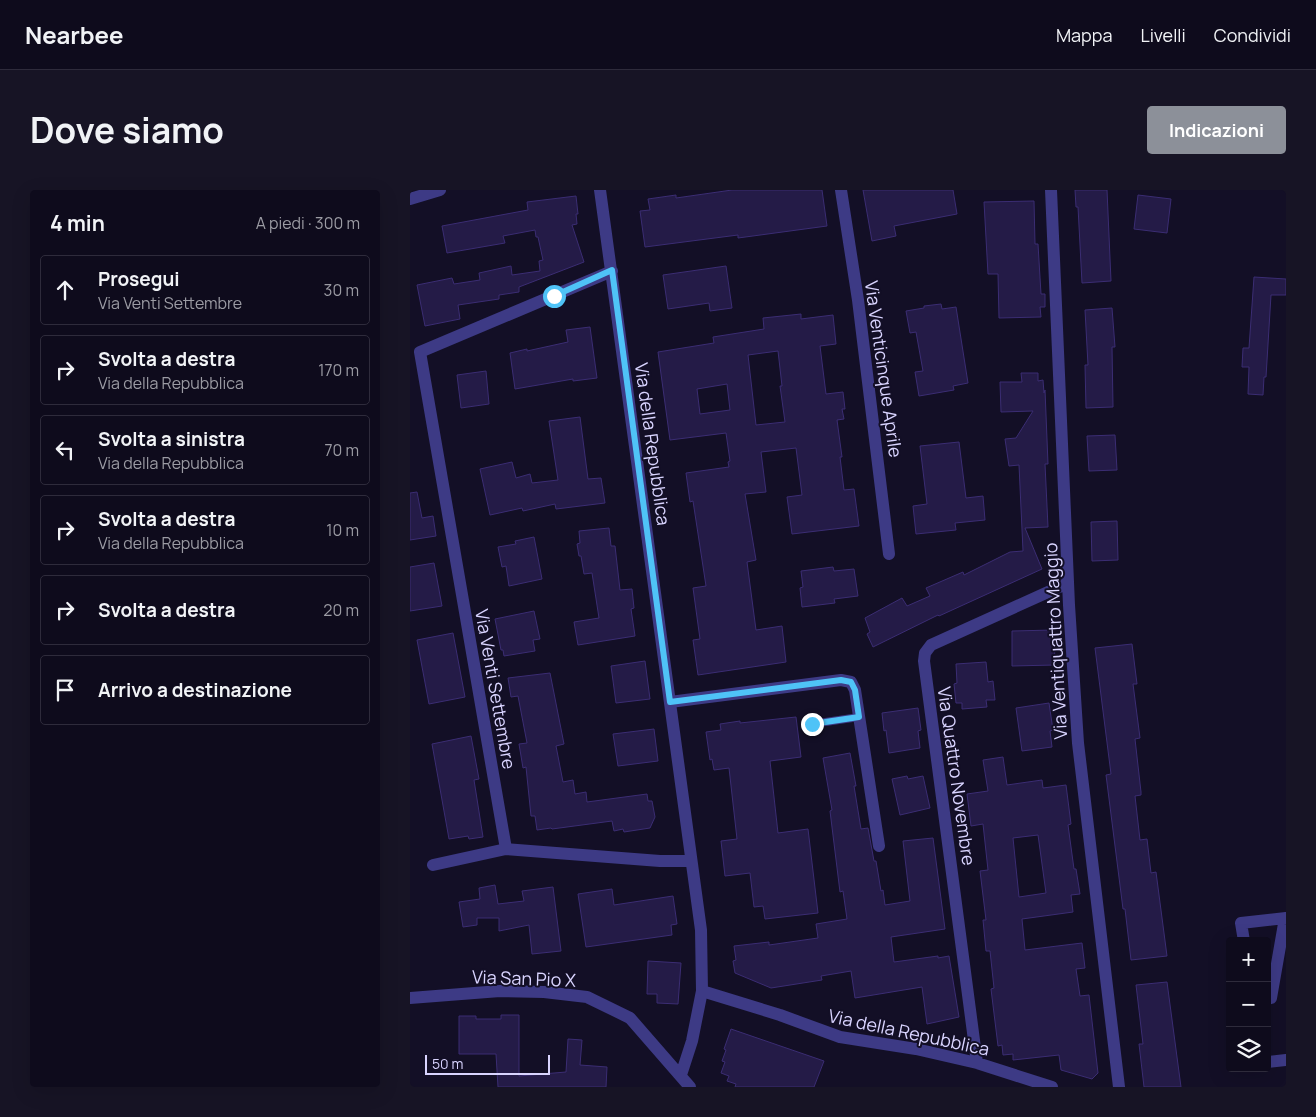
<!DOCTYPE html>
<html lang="it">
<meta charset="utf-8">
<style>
body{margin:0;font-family:Manrope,sans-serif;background:#171425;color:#f1f3f6}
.controls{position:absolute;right:15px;bottom:15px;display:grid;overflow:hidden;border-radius:5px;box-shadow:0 5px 20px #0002}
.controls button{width:45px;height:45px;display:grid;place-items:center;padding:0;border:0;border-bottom:1px solid #2e2b3b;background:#0e0b1c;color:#f1f3f6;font:25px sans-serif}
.scale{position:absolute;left:15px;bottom:12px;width:125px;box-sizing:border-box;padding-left:5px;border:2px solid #d9d4ff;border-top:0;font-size:14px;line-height:18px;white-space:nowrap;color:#d9d4ff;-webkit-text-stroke:4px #130f26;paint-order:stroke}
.stop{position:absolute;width:15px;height:15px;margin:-11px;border:4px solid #4fc3f7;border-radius:50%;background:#fff}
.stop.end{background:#4fc3f7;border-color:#fff;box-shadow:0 1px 5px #0008}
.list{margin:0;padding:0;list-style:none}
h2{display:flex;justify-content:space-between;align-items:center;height:65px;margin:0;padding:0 20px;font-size:21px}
h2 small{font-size:16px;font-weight:400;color:#9b9ba3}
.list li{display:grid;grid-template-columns:32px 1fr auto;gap:15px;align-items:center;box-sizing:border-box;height:70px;margin:0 10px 10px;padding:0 10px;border:1px solid #2e2b3b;border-radius:5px}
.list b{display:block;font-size:19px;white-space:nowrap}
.list p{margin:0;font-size:16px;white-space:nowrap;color:#9b9ba3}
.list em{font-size:16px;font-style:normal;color:#9b9ba3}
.icon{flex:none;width:28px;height:28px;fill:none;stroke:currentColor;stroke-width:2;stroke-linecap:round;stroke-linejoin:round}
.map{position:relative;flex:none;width:876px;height:897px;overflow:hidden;border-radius:5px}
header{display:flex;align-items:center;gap:30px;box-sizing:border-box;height:70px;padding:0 25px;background:#0e0b1c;border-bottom:1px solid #2e2b3b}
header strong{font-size:24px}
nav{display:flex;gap:28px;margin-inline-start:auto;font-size:18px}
.intro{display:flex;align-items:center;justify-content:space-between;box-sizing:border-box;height:120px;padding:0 30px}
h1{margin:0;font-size:35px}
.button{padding:12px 22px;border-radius:5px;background:#8c9099;color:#fff;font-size:18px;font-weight:700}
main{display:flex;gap:30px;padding:0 30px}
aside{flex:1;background:#0e0b1c;border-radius:5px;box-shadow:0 5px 20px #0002}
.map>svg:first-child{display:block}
.building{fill:#241b47;stroke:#3b2d73;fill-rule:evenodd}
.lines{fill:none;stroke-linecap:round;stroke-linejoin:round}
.lane{stroke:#3d3a85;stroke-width:8}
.street{stroke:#3d3a85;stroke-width:12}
.route{stroke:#4fc3f7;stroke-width:6}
.labels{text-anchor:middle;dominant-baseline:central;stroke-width:4;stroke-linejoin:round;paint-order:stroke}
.street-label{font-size:18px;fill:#d9d4ff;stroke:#130f26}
</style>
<header>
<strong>Nearbee</strong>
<nav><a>Mappa</a><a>Livelli</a><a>Condividi</a></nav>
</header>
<div class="intro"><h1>Dove siamo</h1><a class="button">Indicazioni</a></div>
<main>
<aside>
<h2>4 min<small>A piedi · 300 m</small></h2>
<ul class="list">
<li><svg class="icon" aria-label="ahead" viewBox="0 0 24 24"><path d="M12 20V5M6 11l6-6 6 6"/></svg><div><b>Prosegui</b><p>Via Venti Settembre</p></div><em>30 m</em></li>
<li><svg class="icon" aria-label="right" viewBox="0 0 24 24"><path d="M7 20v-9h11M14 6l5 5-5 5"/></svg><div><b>Svolta a destra</b><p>Via della Repubblica</p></div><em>170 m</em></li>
<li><svg class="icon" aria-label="left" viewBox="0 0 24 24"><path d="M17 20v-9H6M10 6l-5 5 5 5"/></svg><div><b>Svolta a sinistra</b><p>Via della Repubblica</p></div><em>70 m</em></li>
<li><svg class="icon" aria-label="right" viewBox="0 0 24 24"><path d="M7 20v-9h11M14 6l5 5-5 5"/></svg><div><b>Svolta a destra</b><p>Via della Repubblica</p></div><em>10 m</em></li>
<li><svg class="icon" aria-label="right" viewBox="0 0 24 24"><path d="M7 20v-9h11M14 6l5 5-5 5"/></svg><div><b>Svolta a destra</b></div><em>20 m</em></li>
<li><svg class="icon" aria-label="arrive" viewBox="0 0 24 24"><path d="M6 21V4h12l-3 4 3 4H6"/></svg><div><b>Arrivo a destinazione</b></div></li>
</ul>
</aside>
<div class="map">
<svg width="876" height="897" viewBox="0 0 876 897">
<rect width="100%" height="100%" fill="#130f26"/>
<path class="building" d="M322,0H412L417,36L328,48V45L235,57L230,21L240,20L238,9L266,5V8Z
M453,0H543L547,24L484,36L486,46L462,51Z
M665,0H697L701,91L672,93L668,17H666Z
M728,5L761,9L757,43L724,39Z
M166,6L168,24H166L167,34L162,35L174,72L109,97V102L89,105V109L48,115L50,129L15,136L7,95L42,88L44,94L70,90L69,83L101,76L102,85L130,81L129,71L133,70L128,47H126L125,40L93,46L95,53L37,63L32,36L118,20L117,12Z
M624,11L625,54H628L631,104H635V117H630L631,127L589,128L588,84H578L574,12Z
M316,76L322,118L300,121L299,113L258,119L253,85Z
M844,87L876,89V105H861L856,187H854L853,205L838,204L839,177H832L833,158H839Z
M531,114L532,119L546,117L558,193L543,196L544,200L509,206L505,182L513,181L506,142L500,143L496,121L514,118V116Z
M702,118L705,157H702L703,217L676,218L675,175H678L675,120Z
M391,124V129L423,125L426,154L410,156L416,204L433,202L435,219H432L434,229L427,230L432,267H430L434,300L444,299L449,336L382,344L377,307L392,305L386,258L351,262L356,302L335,304L346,370L337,372L346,440L372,436L376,472L288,485L283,450L290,449L283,398L296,396L283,311L280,312L276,283L319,277L318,272L320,271L316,243L260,250L248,162L304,153L303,147L354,139L353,128ZM368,161L372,196H370L375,232L346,235L338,165ZM317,194L320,220L290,224L287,199Z
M180,137L187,188L163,191V189L105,199L100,163L117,159V161L158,152L156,140Z
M76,181L79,214L51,218L47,185Z
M611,183H628V191L633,190L634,203L635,200L638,274H635L638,337L615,338L632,379L529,426L528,425L463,457L457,444L460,442L455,428L492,408L497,416L520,406L516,398L553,382L554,385L600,362L613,361L609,275L599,276L595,249L606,248L623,221L591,222L590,192H612Z
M170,227L178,289L191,288L195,313L146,319L145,314L113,321L112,318L80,325L70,279L102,272L106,288L120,284L122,293L148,290L139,231Z
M705,245L707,280L679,281L677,246Z
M549,252L556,308L573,306L575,330L545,333L546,340L506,344L503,316L517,314L510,256Z
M7,302L12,328L23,326L26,346L0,350V303Z
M707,331L708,370L682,371L681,332Z
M199,338L201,356H205L210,400L222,399L224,418L221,419L225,446L168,455L164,432L189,428L182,383L174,384L171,366H169L167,354L170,353L169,341Z
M124,347L132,389L99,396L96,376L92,377L88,357L106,354L105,351Z
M24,373L32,416L0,421V377Z
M423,377L424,381L444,379L448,406L424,409L425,413L392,417L390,398L393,397L391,381Z
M124,421L130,449L123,450L125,461L94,466L93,460H91L85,429Z
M644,440L645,475L602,476V441Z
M43,443L55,507L19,514L7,450Z
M722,454L727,494H723L730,548L725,549L731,602V605L725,606L730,650L737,649L741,683L746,682L757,766L721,770L715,719H713L696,585L701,584L685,458Z
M235,471L240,509L206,513L201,476Z
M576,472L578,492L583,491L585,510H576L577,517L552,519V513H546L544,494L547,493L546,474Z
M140,483L154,554L146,556L153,592L163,590L165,604L176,602L177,612L237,604L238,611H242L245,627L240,638L214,642L213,639L204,641L202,631L142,639L141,638L127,640L125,626H121L116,577L113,578L109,554L117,553L108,506L101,507L98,488Z
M639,513L643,540L640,541L642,557L612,561L606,518Z
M508,518L511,540L508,541L510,558L479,563L476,540L474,541L472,523Z
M386,527L391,567L360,571L368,643L398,639L408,723L355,729L353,716L344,717L340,683L315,686L311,651L327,649L319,578L304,580L302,569L300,570L296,542L311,540L310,534L330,531V533Z
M244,539L248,571L208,576L203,544Z
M61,546L69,589L64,590L73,647L59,649L58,646L39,649L22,554Z
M440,563L446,596H444L451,639L458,638L464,671H466L471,701L473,700L475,715L500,711L493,651L523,648L535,739L481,747L484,772L528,766V768L539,766L549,827L517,834L512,797L445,808L441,781L411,786L412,790L361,798L325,783L323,771L326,770L324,756L359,752V755L408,748L406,734L437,729L433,701L430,702L420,621L422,620L413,568Z
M593,567L597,595L632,590L633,598L656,595L661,634L658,635L664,679H666L670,704L661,705L663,722L612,729L615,760L672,753L675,778L666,779L670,806L679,805L688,883L682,889L651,880L649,865L603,870V864L593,865L592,855L588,856L581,799L584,798L580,761H576L573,730H576L570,681L578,680L573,634L561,636L557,604L578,601L573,570ZM628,645L636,703L609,707L603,648Z
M497,586L498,589L513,586L520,618L490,625L482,589Z
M85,695L88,714L114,711L112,701L143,697L151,761L122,764L119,735L89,741V728H67V735L53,737L49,712L70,709L69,698Z
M202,699L204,715L263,706L267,734L261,735L262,745L176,757L168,704Z
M238,771L271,773L268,814L247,813V804H237Z
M757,792L771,897H734L729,854H733L726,795Z
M91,825H109V886L156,882L158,849L172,850L170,875L197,877L196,897H88L86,864H49V826H66V829H91Z
M321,839L414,871L404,897H325L326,894L317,891L319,886L311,883L315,872L312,871L316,860L314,859Z"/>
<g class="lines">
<path class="lane" d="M402,534L449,527"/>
<path class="street" d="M190,0L291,740L292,801L282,851L271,885
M431,0L448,110L479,364
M641,0L659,415L668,553L709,897
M0,9L30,0
M260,512L431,490L441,492L445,500L469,656
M96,659L10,162L202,81
M23,675L96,659L250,671H281
M834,751L831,733L876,728
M292,801L370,825L430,847L506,859L567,873L642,897
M0,808L90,801L134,802L177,807L220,828L280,897
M857,809L861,808L875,728
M857,872L876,870
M567,873L514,471L515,463L521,455L658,393"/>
</g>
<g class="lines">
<path class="route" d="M144,106L202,80L260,512L431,490L441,492L445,500L449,527L402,534"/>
</g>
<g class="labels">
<g class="street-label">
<text transform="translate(474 179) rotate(82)">Via Venticinque Aprile</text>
<text transform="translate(243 254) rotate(82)">Via della Repubblica</text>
<text transform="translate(645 451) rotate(-93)">Via Ventiquattro Maggio</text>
<text transform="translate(86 499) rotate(80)">Via Venti Settembre</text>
<text transform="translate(547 586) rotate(82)">Via Quattro Novembre</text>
<text transform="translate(114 788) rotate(2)">Via San Pio X</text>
<text transform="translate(499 842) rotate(12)">Via della Repubblica</text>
</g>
</g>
</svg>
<div class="controls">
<button>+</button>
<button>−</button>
<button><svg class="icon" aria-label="layers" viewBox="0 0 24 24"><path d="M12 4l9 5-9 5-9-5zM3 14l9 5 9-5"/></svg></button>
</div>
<div class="scale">50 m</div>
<div class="stop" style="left:144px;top:106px"></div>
<div class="stop end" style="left:402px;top:534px"></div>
</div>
</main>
